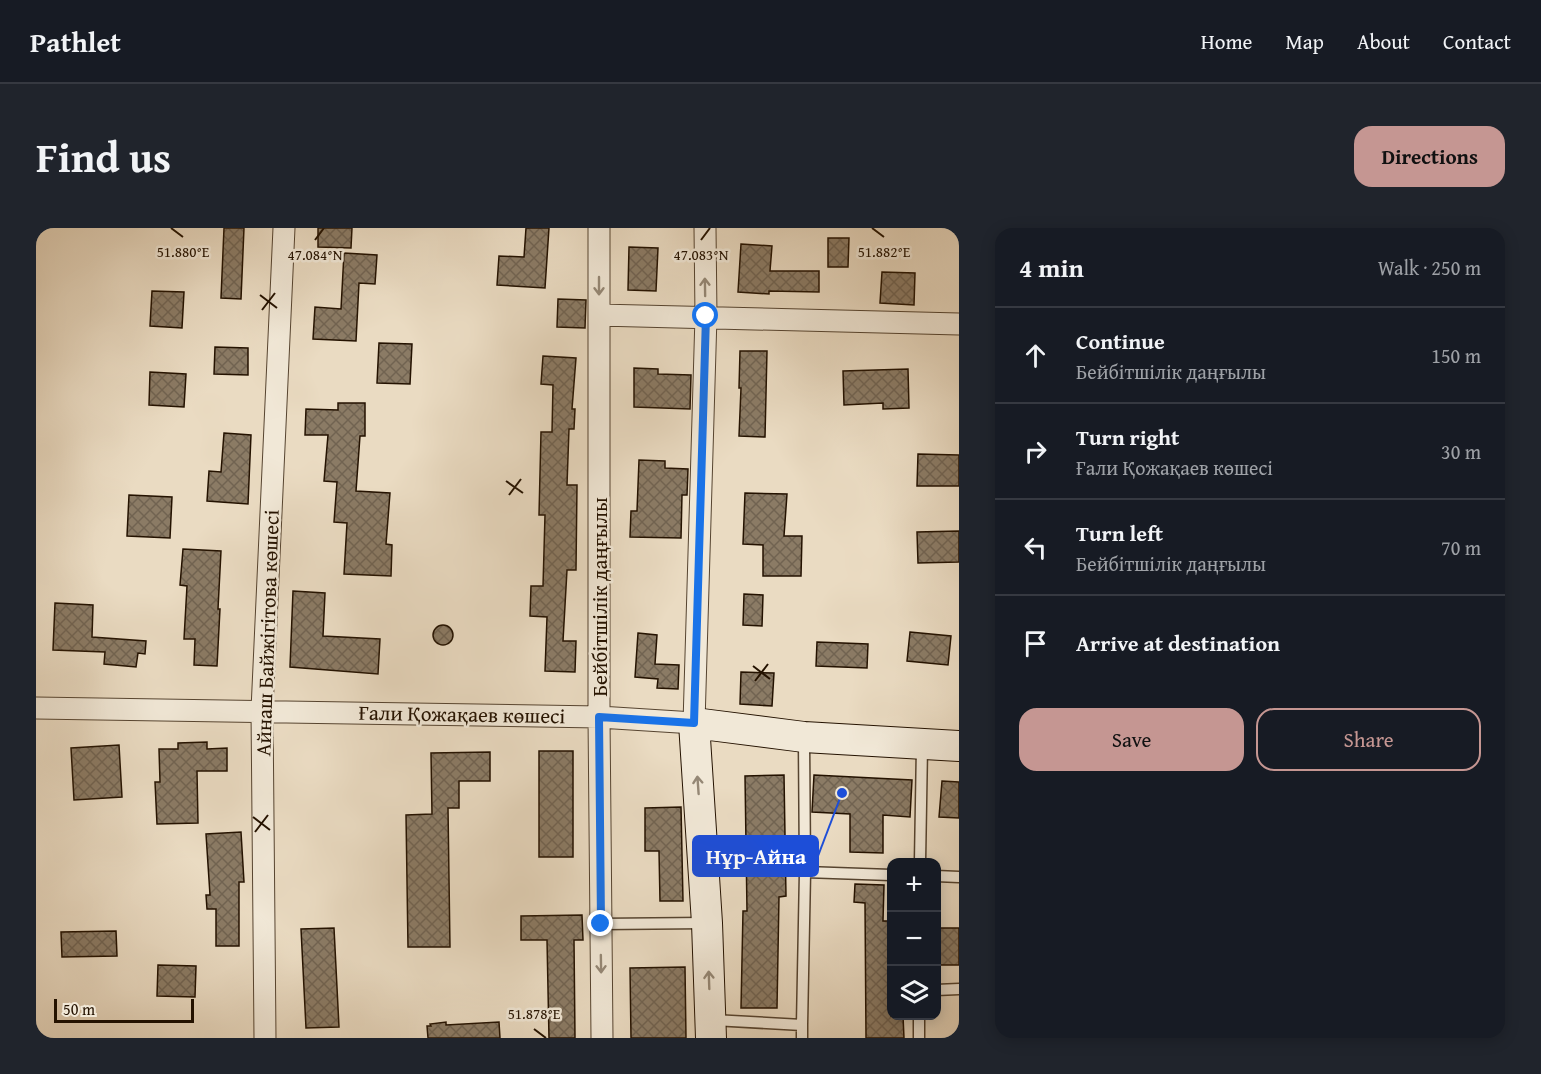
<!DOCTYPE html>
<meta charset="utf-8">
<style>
body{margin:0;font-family:"Gentium Book Plus",serif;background:#20242c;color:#f1f3f6}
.controls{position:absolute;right:18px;bottom:18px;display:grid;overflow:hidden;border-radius:12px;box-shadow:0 3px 15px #0003}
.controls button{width:54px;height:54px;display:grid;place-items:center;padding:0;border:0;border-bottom:2px solid #363941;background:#171b24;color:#f1f3f6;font:30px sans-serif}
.scale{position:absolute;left:18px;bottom:15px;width:140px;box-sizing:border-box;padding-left:6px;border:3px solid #241200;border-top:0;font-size:16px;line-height:21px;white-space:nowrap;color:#241200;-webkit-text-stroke:4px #f1e8d7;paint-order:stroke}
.stop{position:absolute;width:18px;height:18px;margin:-14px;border:4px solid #1a73e8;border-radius:50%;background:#fff}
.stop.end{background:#1a73e8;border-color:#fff;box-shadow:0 2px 6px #0008}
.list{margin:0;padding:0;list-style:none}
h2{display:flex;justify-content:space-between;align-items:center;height:78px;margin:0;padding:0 24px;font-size:26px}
h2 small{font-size:20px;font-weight:400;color:#9ea1a6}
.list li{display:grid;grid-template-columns:39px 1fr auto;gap:18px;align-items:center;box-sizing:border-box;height:96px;padding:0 24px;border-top:2px solid #363941}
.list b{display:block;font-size:22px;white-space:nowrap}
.list p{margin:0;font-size:20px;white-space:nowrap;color:#9ea1a6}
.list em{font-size:20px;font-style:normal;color:#9ea1a6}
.actions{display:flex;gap:12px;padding:18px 24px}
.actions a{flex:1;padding:14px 0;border:2px solid #c59692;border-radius:18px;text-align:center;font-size:21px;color:#c59692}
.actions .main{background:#c59692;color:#111}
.icon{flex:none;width:33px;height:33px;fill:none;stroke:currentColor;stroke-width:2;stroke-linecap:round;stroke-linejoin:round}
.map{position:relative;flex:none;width:923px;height:810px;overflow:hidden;border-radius:18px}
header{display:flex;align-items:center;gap:36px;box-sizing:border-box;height:84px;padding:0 30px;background:#171b24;border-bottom:2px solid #363941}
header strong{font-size:28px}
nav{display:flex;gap:33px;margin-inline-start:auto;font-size:21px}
.intro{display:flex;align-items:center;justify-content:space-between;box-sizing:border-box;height:144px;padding:0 36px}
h1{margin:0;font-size:42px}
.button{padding:15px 27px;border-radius:18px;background:#c59692;color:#111;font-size:21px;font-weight:700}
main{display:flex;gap:36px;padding:0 36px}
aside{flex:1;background:#171b24;border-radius:18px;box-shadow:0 3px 15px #0003}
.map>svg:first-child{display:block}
.building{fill:url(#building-cross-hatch);stroke:#241200;stroke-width:1.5}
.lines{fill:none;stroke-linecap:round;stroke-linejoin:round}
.lane-casing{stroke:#564430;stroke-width:13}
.street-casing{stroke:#564430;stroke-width:23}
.secondary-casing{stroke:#241200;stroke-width:32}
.lane{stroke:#f1e8d7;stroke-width:10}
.street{stroke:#f1e8d7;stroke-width:21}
.secondary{stroke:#f1e8d7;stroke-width:30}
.oneway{stroke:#958876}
.route{stroke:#1a73e8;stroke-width:8}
.ticks{fill:none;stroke:#241200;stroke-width:2}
.labels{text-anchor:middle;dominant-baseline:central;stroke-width:5;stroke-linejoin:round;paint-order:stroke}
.street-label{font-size:21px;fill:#241200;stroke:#f1e8d7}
.ticks-label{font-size:15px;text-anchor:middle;fill:#241200;stroke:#f1e8d7;stroke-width:5;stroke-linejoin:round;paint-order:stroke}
.leader{fill:none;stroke:#1d4ed8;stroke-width:2}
.callout-dot{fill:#1d4ed8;stroke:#f1e8d7;stroke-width:2}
.callout{fill:#1d4ed8;stroke:#1d4ed8;stroke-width:2}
.callout-label{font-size:22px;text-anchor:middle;font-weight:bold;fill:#fff}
</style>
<header>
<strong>Pathlet</strong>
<nav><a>Home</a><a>Map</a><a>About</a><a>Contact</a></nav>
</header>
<div class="intro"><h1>Find us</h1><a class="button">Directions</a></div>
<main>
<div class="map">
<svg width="923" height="810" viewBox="0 0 923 810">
<defs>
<pattern id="building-cross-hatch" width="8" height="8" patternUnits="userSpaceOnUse" patternTransform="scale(1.5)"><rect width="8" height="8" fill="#8b7b65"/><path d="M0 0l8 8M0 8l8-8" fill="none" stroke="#716351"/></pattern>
</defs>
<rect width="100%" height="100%" fill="#eadbc2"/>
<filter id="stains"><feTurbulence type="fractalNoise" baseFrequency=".00333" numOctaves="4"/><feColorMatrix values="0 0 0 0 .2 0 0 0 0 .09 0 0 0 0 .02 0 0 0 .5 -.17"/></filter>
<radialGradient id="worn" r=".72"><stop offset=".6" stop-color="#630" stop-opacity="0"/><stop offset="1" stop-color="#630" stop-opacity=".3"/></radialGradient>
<path class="building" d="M188,0H208L205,71L185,70Z
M282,0H316L315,20L282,19Z
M490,0H513L509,60L461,57L463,28L488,29Z
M792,10H813L812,39H792Z
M705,16L736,18L734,43H783V64L733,63V66L702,64Z
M593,19L622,20L620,63L592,62Z
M308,25L341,27L339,56L323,55L320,113L277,111L279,79L305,81Z
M846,44L879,45L878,77L844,75Z
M116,63L148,64L146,100L114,98Z
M522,71L550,72L549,100L521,99Z
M343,115L376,116L374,156L341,155Z
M179,119L212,120V147L178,146Z
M704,123H731L729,209L703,208L705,160H703Z
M507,128L540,130L536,181H539L538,201H533L531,257H541L540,342H531L527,413H540L539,444L509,443L511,389L494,388L495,358H507L509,287H503L505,204H516L517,157L505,156Z
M598,140L622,141V146L655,147L654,181L598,179Z
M872,141L873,180L847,181V175L808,177L807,143Z
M114,144L150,146L148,179L113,177Z
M302,175H329V208H324L320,263L354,265L350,316L356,317L355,348L308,346L311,295L298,294L301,254L288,253L292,207H269L270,181L302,182Z
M188,205L215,207L212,276L171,273L173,243L185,244Z
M882,226L923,227V258H881Z
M603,232L629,233V240L652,241L651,267H646L645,310L594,309L595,283H601Z
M709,265L751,266L748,308H766L765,348H727V317L707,316Z
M93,267L136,269L134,310L91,308Z
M923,303V334L882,335L881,304Z
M147,321L185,323L182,381H184L181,438L158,437L159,411H148L151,358L144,357Z
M257,363L289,365L287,408L344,411L342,446L254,439Z
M708,366L727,367L726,398L707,397Z
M19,375L57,377L56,409L110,413L109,426L102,425L100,439L68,436L69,424L17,422Z
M397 407a10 10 0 1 1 20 0a10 10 0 1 1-20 0Z
M874,404L915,408L912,437L871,433Z
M602,405L621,407L619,436L643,437L642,461L621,460L622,451L599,449Z
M781,414L832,416L831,440L780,438Z
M705,444L738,445L736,478L704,476Z
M171,514V521L191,520V543H161L162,595L121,596L119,554H124L123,521H142V515Z
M83,517L86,569L38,572L35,520Z
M503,523H537V629H503Z
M454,524V553H423V580H412L414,719H372L370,587L396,586L395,525Z
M748,547L750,668L743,669L741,780H705L707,683H711L709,548Z
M778,547L876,552L874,589L847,587V625L814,624V586L776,584Z
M906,553L923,554V590L903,589Z
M645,579L647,673H624L623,623H609V580Z
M205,604L208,654H203V718H180V681H171L170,667H174L170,606Z
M819,656L848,657L847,693H855V788H867L868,810H830L829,675L818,674Z
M546,687L547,712H538L539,810H513L511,712H485V688Z
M298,700L303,799L270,800L265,701Z
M900,700H923V737H900Z
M80,703L81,728L26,729L25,704Z
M122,737L160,738L159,769L121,768Z
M649,739L650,810H595L594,740Z
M410,794V797L463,794L464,810H392L391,798H395L394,796Z"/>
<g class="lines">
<g class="lane-casing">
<path id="lane" d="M884,634L886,518
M769,644L855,647
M900,648L923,649
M565,696L670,695
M900,762L923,761
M677,792L766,797L769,644L768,512
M766,797V810
M883,810V788"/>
</g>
<g class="street-casing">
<path id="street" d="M563,0V489L566,810
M563,87L923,96
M0,480L563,489L658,495L670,88L669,0
M229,810L226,482L248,0"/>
</g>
<g class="secondary-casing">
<path id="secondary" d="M675,810L671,695L658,495L768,509L923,518"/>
</g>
<use href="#lane" class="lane"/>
<use href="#street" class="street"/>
<use href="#secondary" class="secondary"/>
</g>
<defs><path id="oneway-shaft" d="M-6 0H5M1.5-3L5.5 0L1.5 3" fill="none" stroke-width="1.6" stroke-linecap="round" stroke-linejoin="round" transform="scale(1.5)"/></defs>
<g class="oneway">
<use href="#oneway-shaft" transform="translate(563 58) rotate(90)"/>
<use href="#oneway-shaft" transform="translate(669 59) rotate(-91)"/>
<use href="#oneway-shaft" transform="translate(662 557) rotate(-94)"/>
<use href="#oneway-shaft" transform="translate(565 736) rotate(89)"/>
<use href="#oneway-shaft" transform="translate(673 752) rotate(-92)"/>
</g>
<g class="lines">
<path class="route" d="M565,696L563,489L658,495L670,88"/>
</g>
<path class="ticks" d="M135,0L147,9M836,0L848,9M279,12L288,0M665,12L674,0M224,67L241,80M226,82L239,65M470,253L487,265M473,267L485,251M717,438L734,451M719,453L732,436M217,589L234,602M219,604L232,587M498,801L510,810"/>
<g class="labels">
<g class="street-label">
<text transform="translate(563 369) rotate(-90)">Бейбітшілік даңғылы</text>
<text transform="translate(231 405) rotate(-88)">Айнаш Байжігітова көшесі</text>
<text transform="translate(426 486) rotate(1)">Ғали Қожақаев көшесі</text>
</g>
</g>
<g class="ticks-label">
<text x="147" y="29">51.880°E</text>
<text x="848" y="29">51.882°E</text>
<text x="279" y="32">47.084°N</text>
<text x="665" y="32">47.083°N</text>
<text x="498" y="791">51.878°E</text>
</g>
<path class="leader" d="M806 565L782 628"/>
<circle class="callout-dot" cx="806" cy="565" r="6"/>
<rect class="callout" x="657" y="608" width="125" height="40" rx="6"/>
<g class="callout-label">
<text x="720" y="636">Нұр-Айна</text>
</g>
<rect width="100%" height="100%" filter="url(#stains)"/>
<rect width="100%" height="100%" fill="url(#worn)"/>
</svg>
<div class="controls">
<button>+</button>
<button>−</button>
<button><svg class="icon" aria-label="layers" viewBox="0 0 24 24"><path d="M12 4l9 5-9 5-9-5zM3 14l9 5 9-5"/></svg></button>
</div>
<div class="scale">50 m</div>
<div class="stop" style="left:670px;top:88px"></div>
<div class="stop end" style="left:565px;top:696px"></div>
</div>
<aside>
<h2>4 min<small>Walk · 250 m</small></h2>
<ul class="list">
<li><svg class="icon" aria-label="ahead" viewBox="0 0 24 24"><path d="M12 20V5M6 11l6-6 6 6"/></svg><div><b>Continue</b><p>Бейбітшілік даңғылы</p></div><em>150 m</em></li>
<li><svg class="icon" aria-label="right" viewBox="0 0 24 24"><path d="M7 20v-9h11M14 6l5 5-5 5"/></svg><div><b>Turn right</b><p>Ғали Қожақаев көшесі</p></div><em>30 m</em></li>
<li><svg class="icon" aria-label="left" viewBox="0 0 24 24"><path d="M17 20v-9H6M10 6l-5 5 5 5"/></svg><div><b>Turn left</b><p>Бейбітшілік даңғылы</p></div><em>70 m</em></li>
<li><svg class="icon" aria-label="arrive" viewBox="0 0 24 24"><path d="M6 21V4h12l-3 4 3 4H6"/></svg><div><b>Arrive at destination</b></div></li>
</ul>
<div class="actions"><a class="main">Save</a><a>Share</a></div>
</aside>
</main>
